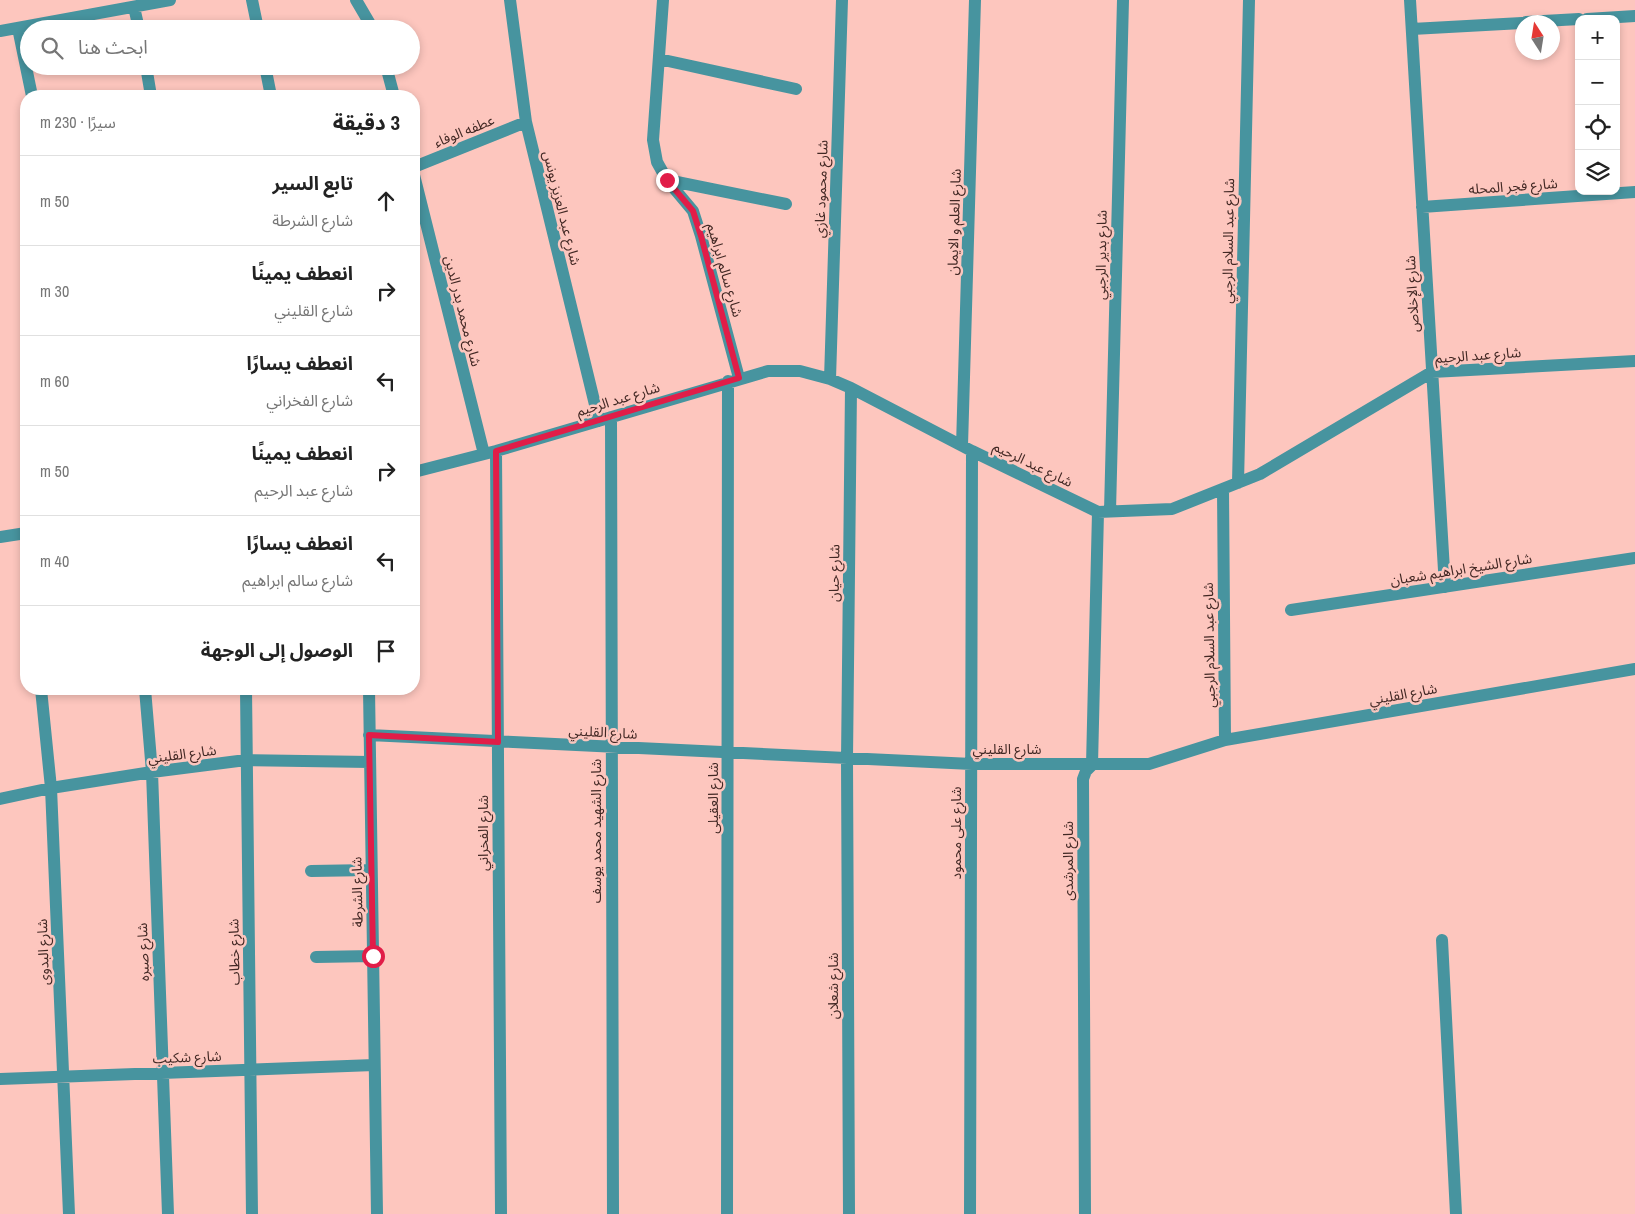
<!DOCTYPE html>
<html lang="ar">
<meta charset="utf-8">
<style>
body{margin:0;font-family:"Archivo Narrow","Noto Sans Arabic",sans-serif;background:#f6f6f6;color:#222;direction:rtl}
.controls{position:absolute;right:15px;top:15px;display:grid;overflow:hidden;border-radius:10px;box-shadow:0 2px 8px #0003}
.controls button{width:45px;height:45px;display:grid;place-items:center;padding:0;border:0;border-bottom:1px solid #e0e0e0;background:#fff;color:#222;font:25px sans-serif}
.compass{position:absolute;left:1515px;top:15px;width:45px;height:45px;border-radius:50%;background:#fff;box-shadow:0 2px 8px #0003;rotate:348deg}
.stop{position:absolute;width:15px;height:15px;margin:-11px;border:4px solid #e11d48;border-radius:50%;background:#fff}
.stop.end{background:#e11d48;border-color:#fff;box-shadow:0 1px 5px #0008}
.list{margin:0;padding:0;list-style:none}
h2{display:flex;justify-content:space-between;align-items:center;height:65px;margin:0;padding:0 20px;font-size:21px}
h2 small{font-size:16px;font-weight:400;color:#767676}
.list li{display:grid;grid-template-columns:32px 1fr auto;gap:15px;align-items:center;box-sizing:border-box;height:90px;padding:0 20px;border-top:1px solid #e0e0e0}
.list b{display:block;font-size:19px;white-space:nowrap}
.list p{margin:0;font-size:16px;white-space:nowrap;color:#767676}
.list em{font-size:16px;font-style:normal;color:#767676}
.icon{flex:none;width:28px;height:28px;fill:none;stroke:currentColor;stroke-width:2;stroke-linecap:round;stroke-linejoin:round}
.map{position:relative;flex:none;width:1635px;height:1214px;overflow:hidden;direction:ltr}
.search{position:absolute;background:#fff;box-shadow:0 2px 8px #0003;left:20px;top:20px;width:400px;height:55px;display:flex;align-items:center;gap:12px;box-sizing:border-box;padding:0 18px;border-radius:28px;color:#767676;font-size:19px}
.panel{position:absolute;background:#fff;box-shadow:0 2px 8px #0003;left:20px;top:90px;width:400px;height:605px;border-radius:20px;direction:rtl}
.map>svg:first-child{display:block}
.lines{fill:none;stroke-linecap:round;stroke-linejoin:round}
.minor{stroke:#47949f;stroke-width:12}
.route{stroke:#e11d48;stroke-width:6}
.labels{text-anchor:middle;dominant-baseline:central;stroke-width:5;stroke-linejoin:round;paint-order:stroke}
.street-label{font-size:14px;fill:#422824;stroke:#fdc6be}
</style>
<div class="map">
<svg width="1635" height="1214" viewBox="0 0 1635 1214">
<rect width="100%" height="100%" fill="#fdc6be"/>
<g class="lines">
<path class="minor" d="M252,0L258,29
M356,0L373,29
M510,0L526,122L599,421
M663,0L653,140L657,162L667,180L693,211L701,236L739,378
M1410,0L1445,587
M134,7L139,29
M1587,19L1635,16
M1526,22L1579,19
M18,28L32,96
M1412,29L1522,23
M0,31L170,0
M659,59L796,89
M146,66L151,96
M265,66L271,96
M386,66L394,96
M414,167L526,122
M414,175L484,454
M667,180L786,204
M1422,207L1635,192
M830,379L842,0
M611,417L613,1214
M962,446L975,0
M496,451L501,1214
M414,472L496,451L768,371H800L830,379L851,388L972,451L1098,512L1172,509L1260,474L1432,372L1635,361
M1238,483L1249,0
M1223,489L1225,740
M1110,511L1123,0
M0,537L26,533
M1291,610L1635,558
M41,689L51,788L69,1214
M145,689L152,772L168,1214
M246,689L252,1214
M369,689L377,1214
M369,735L972,764H1149L1225,740L1635,669
M0,799L51,788L152,772L246,760L370,762
M311,871L371,870
M1442,940L1456,1214
M316,957L373,956
M0,1079L374,1065
M727,1214L728,381
M849,1214L847,759L851,388
M970,1214L972,451
M1085,1214L1083,779L1086,771L1092,765L1098,512"/>
</g>
<g class="lines">
<path class="route" d="M373,956L369,735L498,742L496,451L739,378L701,236L693,211L667,180"/>
</g>
<g class="labels">
<g class="street-label">
<text transform="translate(464 131) rotate(-22)">عطفه الوفاء</text>
<text transform="translate(1513 186) rotate(-4)">شارع فجر المحله</text>
<text transform="translate(821 189) rotate(-88)">شارع محمود غازي</text>
<text transform="translate(562 208) rotate(76)">شارع عبد العزيز يونس</text>
<text transform="translate(954 222) rotate(-88)">شارع العلم و الايمان</text>
<text transform="translate(1228 241) rotate(-89)">شارع عبد السلام الرجبي</text>
<text transform="translate(1101 255) rotate(-89)">شارع بدير الرجبي</text>
<text transform="translate(725 270) rotate(74)">شارع سالم ابراهيم</text>
<text transform="translate(1412 294) rotate(-93)">شارع الإخلاص</text>
<text transform="translate(463 311) rotate(76)">شارع محمد بدر الدين</text>
<text transform="translate(1478 355) rotate(-4)">شارع عبد الرحيم</text>
<text transform="translate(618 399) rotate(-17)">شارع عبد الرحيم</text>
<text transform="translate(1033 464) rotate(26)">شارع عبد الرحيم</text>
<text transform="translate(1461 569) rotate(-9)">شارع الشيخ ابراهيم شعبان</text>
<text transform="translate(834 573) rotate(-89)">شارع حيان</text>
<text transform="translate(1209 645) rotate(-91)">شارع عبد السلام الرجبي</text>
<text transform="translate(1403 694) rotate(-10)">شارع القليني</text>
<text transform="translate(603 732) rotate(3)">شارع القليني</text>
<text x="1007" y="749">شارع القليني</text>
<text transform="translate(182 754) rotate(-7)">شارع القليني</text>
<text transform="translate(713 798) rotate(-90)">شارع العقيلى</text>
<text transform="translate(596 831) rotate(-90)">شارع الشهيد محمد يوسف</text>
<text transform="translate(483 833) rotate(-90)">شارع الفخراني</text>
<text transform="translate(956 833) rotate(-90)">شارع على محمود</text>
<text transform="translate(1068 861) rotate(-90)">شارع المرشدى</text>
<text transform="translate(357 892) rotate(-91)">شارع الشرطة</text>
<text transform="translate(43 952) rotate(-92)">شارع البدوى</text>
<text transform="translate(143 952) rotate(-92)">شارع صبره</text>
<text transform="translate(234 952) rotate(-91)">شارع خطاب</text>
<text transform="translate(833 986) rotate(-90)">شارع شعلان</text>
<text transform="translate(187 1057) rotate(-2)">شارع شكيب</text>
</g>
</g>
</svg>
<div class="controls">
<button>+</button>
<button>−</button>
<button><svg class="icon" aria-label="locate" viewBox="0 0 24 24"><circle cx="12" cy="12" r="6"/><path d="M12 2v4M12 18v4M2 12h4M18 12h4"/></svg></button>
<button><svg class="icon" aria-label="layers" viewBox="0 0 24 24"><path d="M12 4l9 5-9 5-9-5zM3 14l9 5 9-5"/></svg></button>
</div>
<svg class="compass" viewBox="-18 -18 36 36"><path d="M0-13l5 13h-10z" fill="#e53935"/><path d="M0 13l5-13h-10z" fill="#767676"/></svg>
<div class="stop" style="left:373px;top:956px"></div>
<div class="stop end" style="left:667px;top:180px"></div>
<div class="search"><svg class="icon" aria-label="search" viewBox="0 0 24 24"><circle cx="10" cy="10" r="6"/><path d="M15 15l6 6"/></svg>ابحث هنا</div>
<section class="panel">
<h2>3 دقيقة<small>سيرًا · 230 m</small></h2>
<ul class="list">
<li><svg class="icon" aria-label="ahead" viewBox="0 0 24 24"><path d="M12 20V5M6 11l6-6 6 6"/></svg><div><b>تابع السير</b><p>شارع الشرطة</p></div><em>50 m</em></li>
<li><svg class="icon" aria-label="right" viewBox="0 0 24 24"><path d="M7 20v-9h11M14 6l5 5-5 5"/></svg><div><b>انعطف يمينًا</b><p>شارع القليني</p></div><em>30 m</em></li>
<li><svg class="icon" aria-label="left" viewBox="0 0 24 24"><path d="M17 20v-9H6M10 6l-5 5 5 5"/></svg><div><b>انعطف يسارًا</b><p>شارع الفخراني</p></div><em>60 m</em></li>
<li><svg class="icon" aria-label="right" viewBox="0 0 24 24"><path d="M7 20v-9h11M14 6l5 5-5 5"/></svg><div><b>انعطف يمينًا</b><p>شارع عبد الرحيم</p></div><em>50 m</em></li>
<li><svg class="icon" aria-label="left" viewBox="0 0 24 24"><path d="M17 20v-9H6M10 6l-5 5 5 5"/></svg><div><b>انعطف يسارًا</b><p>شارع سالم ابراهيم</p></div><em>40 m</em></li>
<li><svg class="icon" aria-label="arrive" viewBox="0 0 24 24"><path d="M6 21V4h12l-3 4 3 4H6"/></svg><div><b>الوصول إلى الوجهة</b></div></li>
</ul>
</section>
</div>
